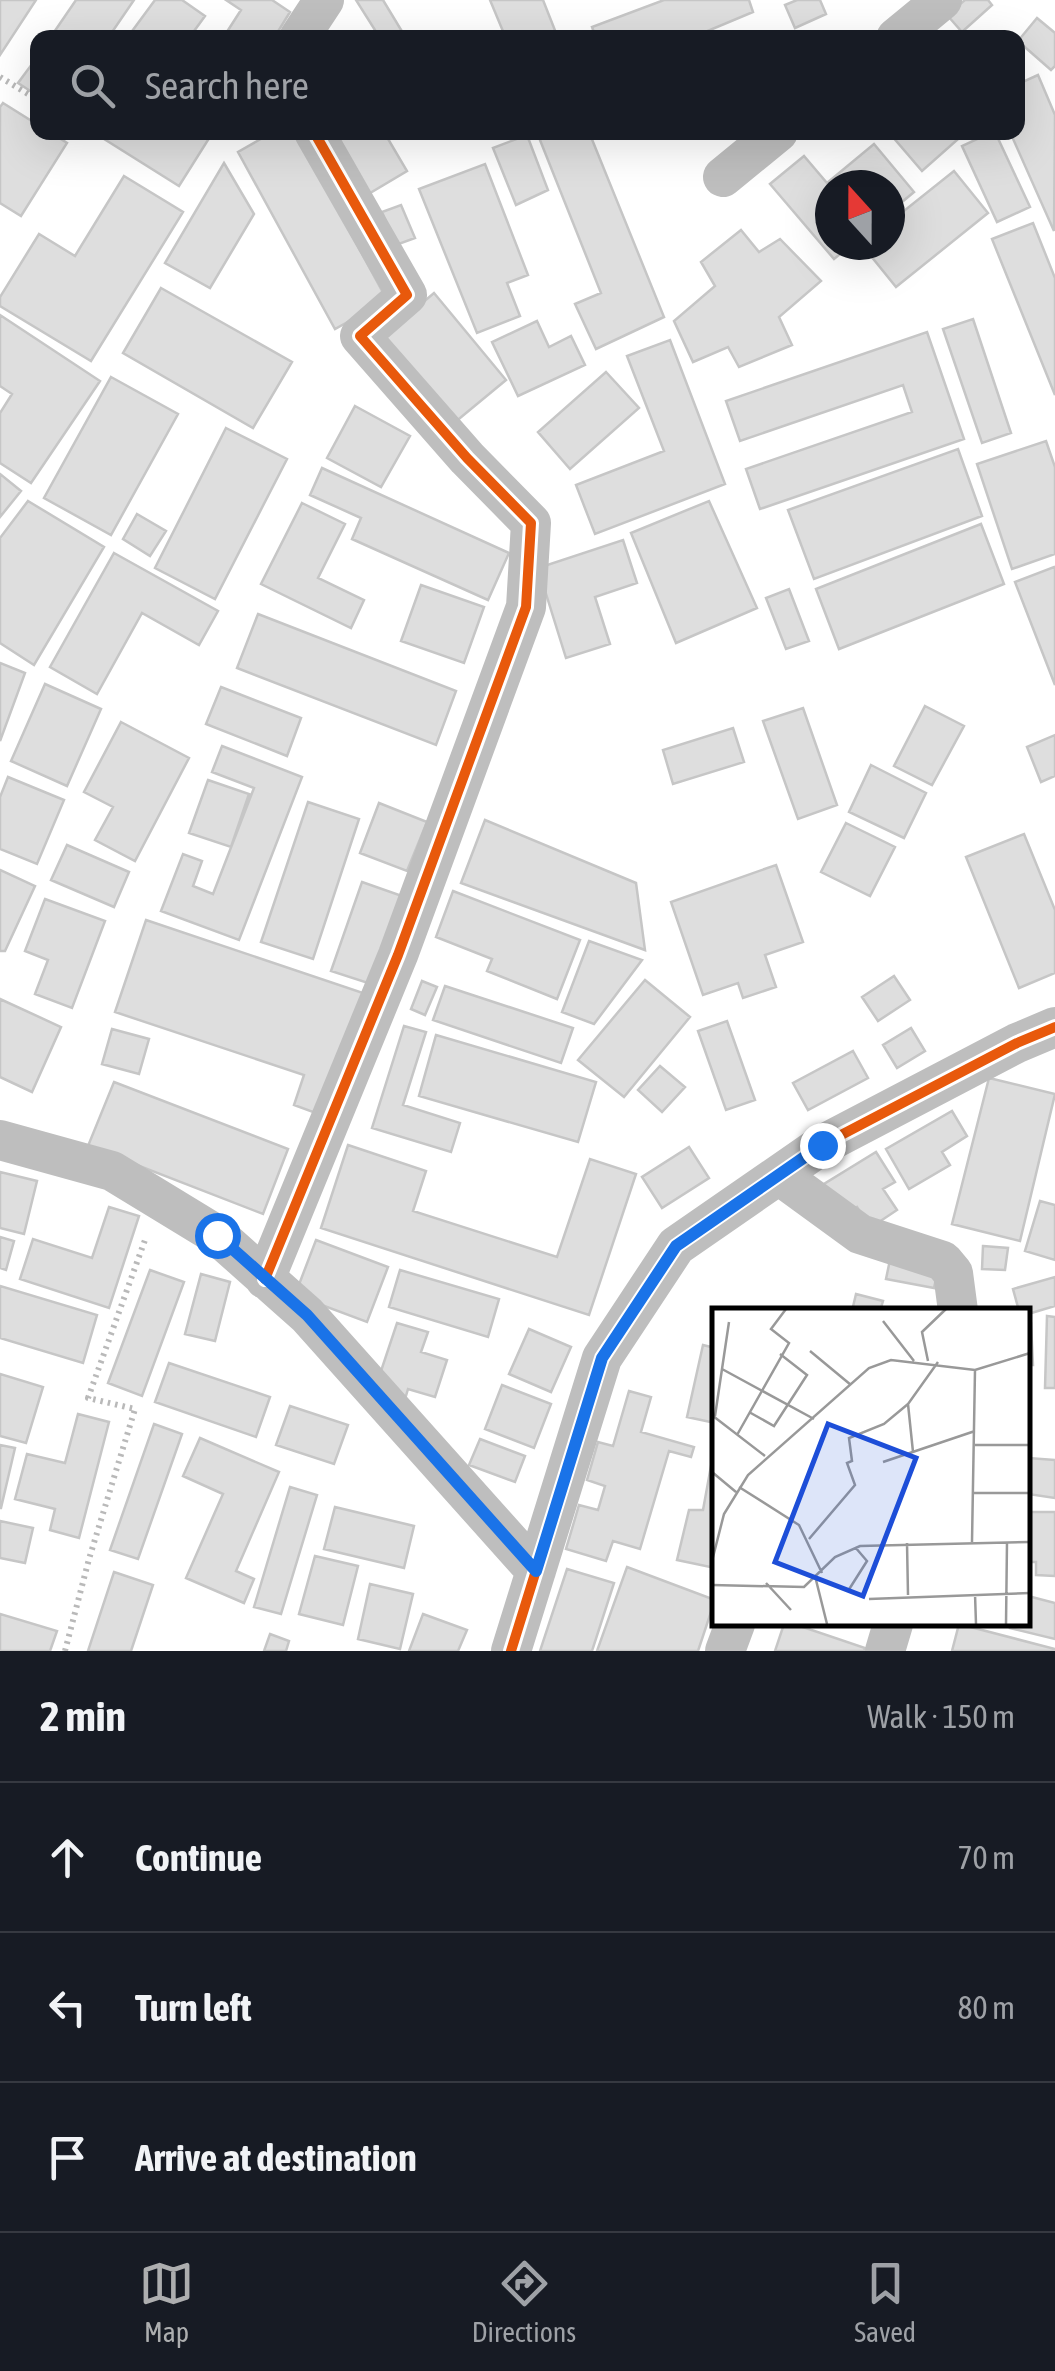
<!DOCTYPE html>
<meta charset="utf-8">
<style>
body{margin:0;font-family:"Asap Condensed",sans-serif;background:#242831;color:#f1f3f6}
.compass{position:absolute;left:815px;top:170px;width:90px;height:90px;border-radius:50%;background:#171b24;box-shadow:0 10px 40px #0002;rotate:339deg}
.stop{position:absolute;width:30px;height:30px;margin:-22px;border:8px solid #1a73e8;border-radius:50%;background:#fff}
.stop.end{background:#1a73e8;border-color:#fff;box-shadow:0 2px 10px #0008}
.list{margin:0;padding:0;list-style:none}
h2{display:flex;justify-content:space-between;align-items:center;height:130px;margin:0;padding:0 40px;font-size:42px}
h2 small{font-size:32px;font-weight:400;color:#9ea1a6}
.list li{display:grid;grid-template-columns:65px 1fr auto;gap:30px;align-items:center;box-sizing:border-box;height:150px;padding:0 40px;border-top:2px solid #363941}
.list b{display:block;font-size:38px;white-space:nowrap}
.list em{font-size:32px;font-style:normal;color:#9ea1a6}
.icon{flex:none;width:55px;height:55px;fill:none;stroke:currentColor;stroke-width:2;stroke-linecap:round;stroke-linejoin:round}
.map{position:relative;flex:none;width:1055px;height:1651px;overflow:hidden}
.search{position:absolute;background:#171b24;box-shadow:0 10px 40px #0002;left:30px;right:30px;top:30px;height:110px;display:flex;align-items:center;gap:25px;box-sizing:border-box;padding:0 35px;border-radius:20px;color:#9ea1a6;font-size:38px}
.sheet{height:580px;background:#171b24}
nav{display:flex;justify-content:space-around;align-items:center;box-sizing:border-box;height:140px;border-top:2px solid #363941;background:#171b24;font-size:28px;color:#9ea1a6}
nav a{display:grid;justify-items:center;gap:5px}
nav .on{color:#adaeaf}
.map>svg:first-child{display:block}
.building{fill:#dedede;stroke:#c6c6c6;stroke-width:2.5}
.lines{fill:none;stroke-linecap:round;stroke-linejoin:round}
.path{stroke:#b9b9b9;stroke-width:6;stroke-dasharray:2.5 5;stroke-linecap:butt}
.street{stroke:#bebebe;stroke-width:40}
.cycleway-casing{stroke:#fff;stroke-width:16}
.cycleway{stroke:#e8590c;stroke-width:10}
.route{stroke:#1a73e8;stroke-width:12}
.inset-road{fill:none;stroke:#999;stroke-width:2.5}
.view{fill:#1d4ed8;fill-opacity:0.15;stroke:#1d4ed8;stroke-width:5}
.inset-edge{fill:none;stroke:#000;stroke-width:5}
</style>
<div class="map">
<svg width="1055" height="1651" viewBox="0 0 1055 1651">
<rect width="100%" height="100%" fill="#fff"/>
<path class="building" d="M0,0H36L0,55Z
M76,0H134L108,38H50Z
M155,0H182L205,16L189,38H127Z
M226,0H272L290,12L274,38H223L241,10Z
M356,0H383L406,38H380Z
M490,0H543L558,38H502L505,36Z
M664,0H749L753,12L691,38H596L592,27Z
M797,0H820L826,14L795,28L785,5Z
M965,0H988L992,5L962,32L947,15Z
M1037,18L1055,33V66L1051,70L1018,41Z
M38,56V96L18,83Z
M1038,75L1055,115L1054,231L1010,132H1018V111L1023,109L1018,97V84Z
M3,103L38,125V132H50L67,143L21,216L0,203V107Z
M93,132H213L179,186Z
M273,132H296L387,300L335,329L238,152Z
M341,132H384L407,171L365,196L331,139Z
M543,132H589L664,317L596,349L575,304L601,293L538,135Z
M896,132H966L922,171L892,136Z
M992,132H995L1030,207L997,222L962,146Z
M527,135L548,190L516,205L493,148Z
M874,144L914,192L890,212V185H830V245H851L834,259L770,184L804,156L827,183Z
M224,163L254,214L210,288L165,263Z
M485,164L528,275L507,283L520,316L477,333L419,189Z
M954,171L988,213L896,287L862,245H890V222Z
M124,176L183,212L91,361L0,306V297L39,234L75,256Z
M401,205L415,238L396,245L382,212Z
M1033,223L1055,278V395L992,239Z
M741,230L759,252L780,239L821,281L779,317L792,345L739,367L728,347L693,362L674,321L715,286L701,262Z
M161,288L292,362L253,428L123,353Z
M434,293L506,380L454,423L382,337Z
M0,315L100,381L31,483L0,463V413L12,394L0,386Z
M973,319L1011,433L982,443L943,329Z
M537,321L549,347L571,336L585,365L518,396L492,342Z
M927,332L964,439L760,509L746,469L912,412L903,385L740,441L726,401Z
M670,340L725,484L595,534L576,485L664,451L627,356Z
M606,372L639,408L570,469L538,432Z
M111,377L178,414L111,535L44,498Z
M355,406L410,436L381,487L327,458Z
M226,428L287,459L215,599L155,568Z
M1046,441L1055,467V554L1012,569L977,464Z
M958,449L982,516L814,579L788,510Z
M322,468L509,553L488,600L352,539L361,518L310,495Z
M0,474L21,491L0,517Z
M28,501L104,547L34,665L0,643V538Z
M709,501L757,608L676,643L631,533Z
M302,503L345,524L318,578L364,600L351,628L261,584Z
M137,514L166,531L150,556L123,539Z
M981,524L1004,584L839,649L816,589Z
M623,540L637,583L595,597L610,644L566,658L538,568Z
M114,553L218,611L199,645L142,613L97,694L50,667Z
M1054,567L1055,569V685L1015,582Z
M421,585L484,607L464,663L401,641Z
M789,589L809,641L786,649L766,598Z
M258,614L456,691L436,745L237,668Z
M0,663L25,673L0,741Z
M45,684L101,709L67,786L11,761Z
M221,687L301,718L287,756L206,724Z
M925,706L964,726L932,785L894,766Z
M803,708L837,805L798,819L763,721Z
M121,722L189,758L135,861L95,840L113,807L84,792Z
M733,728L744,762L673,784L663,750Z
M1055,735V776L1041,782L1027,747Z
M222,746L302,777L239,940L161,911L183,854L202,861L193,886L213,894L254,788L212,772Z
M871,765L926,793L904,838L849,812Z
M8,777L64,800L37,864L0,849V797Z
M208,780L249,794L231,847L189,833Z
M308,802L359,819L313,959L261,942Z
M379,803L427,822L407,871L360,853Z
M485,820L636,883L645,950L461,883Z
M846,823L895,847L870,896L821,872Z
M1024,834L1055,910V973L1019,988L966,857Z
M67,845L129,872L114,907L51,880Z
M776,865L803,942L765,955L776,987L743,998L738,983L703,995L671,902Z
M0,870L35,886L5,951H0Z
M362,882L402,896L371,984L331,971Z
M453,891L580,940L557,999L487,971L492,959L436,937Z
M45,899L105,921L72,1008L35,994L48,960L25,951Z
M146,920L363,993L321,1115L294,1105L304,1075L115,1012Z
M589,941L642,960L594,1024L562,1012Z
M894,976L910,1000L878,1021L862,997Z
M645,980L690,1017L624,1097L578,1060Z
M422,981L437,987L425,1015L411,1009Z
M445,986L573,1028L561,1063L433,1020Z
M0,999L61,1027L32,1092L0,1077Z
M727,1021L755,1100L726,1110L698,1031Z
M404,1026L426,1032L403,1105L460,1123L451,1152L372,1128Z
M911,1028L925,1051L897,1068L883,1045Z
M112,1029L149,1039L139,1074L102,1064Z
M436,1035L596,1082L578,1142L419,1096Z
M853,1051L868,1078L808,1110L793,1083Z
M660,1066L685,1087L662,1112L638,1090Z
M989,1078L1055,1094L1020,1241L952,1224Z
M114,1082L288,1149L263,1214L88,1146Z
M952,1111L967,1136L942,1152L950,1165L909,1189L886,1149Z
M348,1145L426,1171L413,1211L557,1257L590,1159L636,1174L589,1315L321,1228Z
M689,1147L709,1178L662,1208L642,1177Z
M876,1152L895,1182L883,1189L897,1210L870,1228L857,1207L844,1215L824,1184Z
M0,1172L37,1181L24,1234L0,1228Z
M1040,1201L1055,1205V1260L1025,1251Z
M109,1207L139,1216L109,1308L20,1279L33,1239L92,1258Z
M0,1237L14,1241L6,1270L0,1268Z
M316,1240L388,1267L367,1322L295,1295Z
M983,1246L1008,1248L1005,1270L982,1269Z
M891,1255L939,1265L934,1288L886,1279Z
M150,1270L184,1282L142,1396L108,1383Z
M400,1270L499,1299L488,1337L389,1307Z
M201,1274L230,1282L215,1341L185,1334Z
M1055,1277V1306L1028,1314V1311H1019L1013,1289Z
M0,1286L97,1315L83,1363L0,1338Z
M856,1294L883,1301L880,1311H852Z
M1047,1316L1055,1317V1388H1045Z
M397,1323L428,1332L421,1352L447,1360L435,1397L408,1389L403,1406L380,1374Z
M1028,1323H1031L1033,1365H1028Z
M529,1329L571,1347L551,1392L509,1374Z
M703,1345L715,1348V1423L687,1417Z
M169,1363L270,1397L256,1437L155,1402Z
M0,1374L43,1387L26,1443L0,1436Z
M502,1385L551,1404L534,1448L485,1429Z
M629,1391L651,1397L641,1432L694,1447L691,1457L669,1451L640,1549L613,1541L606,1561L566,1549L579,1505L598,1510L605,1486L587,1480L598,1442L613,1446Z
M290,1406L348,1425L334,1464L276,1445Z
M78,1414L109,1422L79,1538L50,1530L55,1509L15,1499L27,1454L65,1463Z
M154,1424L182,1434L138,1559L110,1550Z
M200,1438L279,1472L236,1571L254,1579L244,1603L186,1578L223,1494L183,1476Z
M480,1439L525,1456L515,1482L469,1465Z
M715,1444V1568L677,1560L689,1510H703Z
M0,1445L15,1448L1,1508H0Z
M1028,1458L1055,1460V1498L1028,1494Z
M290,1487L317,1495L281,1614L254,1607Z
M335,1507L414,1526L404,1568L324,1549Z
M1028,1512H1055V1576L1036,1575V1562H1028Z
M0,1521L33,1528L25,1563L0,1558Z
M315,1556L358,1566L343,1625L299,1614Z
M627,1567L715,1600L698,1651H597Z
M567,1569L614,1583L592,1651H540Z
M114,1572L153,1585L131,1651H88Z
M370,1584L413,1594L400,1649L358,1639Z
M1028,1596L1055,1603V1639L1010,1628L1011,1624H1028Z
M0,1614L57,1631L50,1651H0Z
M423,1614L467,1630L458,1651H409Z
M784,1624H794L865,1648L864,1651H775Z
M959,1624L1055,1649V1651H952Z
M270,1634L289,1641L286,1651H264Z"/>
<g class="lines">
<path class="path" d="M0,77L38,100
M65,1651L89,1559L135,1409L88,1398L145,1240"/>
<path class="street" d="M299,38L324,0
M896,38L942,0
M723,177L778,132
M0,1140L112,1171L217,1235L307,1315L536,1571
M779,1175L860,1234L943,1261L953,1273L958,1311
M265,1279L398,955L526,607L531,523L467,458L360,336L407,295L314,132
M511,1651L602,1358L676,1246L822,1145L1017,1043L1055,1027
M725,1651L735,1624
M885,1651L893,1624"/>
<g class="cycleway-casing">
<path id="cycleway" d="M265,1279L398,955L526,607L531,523L467,458L360,336L407,295L314,132
M511,1651L602,1358L676,1246L822,1145L1017,1043L1055,1027"/>
</g>
<use href="#cycleway" class="cycleway"/>
</g>
<g class="lines">
<path class="route" d="M217,1235L307,1315L536,1571L602,1358L676,1246L822,1145"/>
</g>
<g transform="translate(712 1308)">
<rect width="318" height="318" fill="#fff"/>
<path class="inset-road" d="M171,13L202,53M98,43L139,77M216,53L210,24L234,1M10,61L102,111M37,104L62,118L95,67L68,46M1,108L53,148M3,108L17,14M25,127L77,35L59,21L74,1M263,137H318M201,144L196,96L226,54M171,154L263,123M0,164L24,184M27,179L87,217L110,265M262,185H318M97,231L143,177L135,155L140,153L137,130L172,116L196,96M260,234L263,62M195,235L196,287M0,253L12,206L36,167L157,60L179,52L263,62L318,45M104,272L115,316M54,275L79,302M0,277L92,279L123,249L148,238L318,234M136,283L155,253L143,239M263,286L264,316M157,291L318,285M294,316L295,234"/>
<path class="view" d="M116,116L204,150L151,288L63,254Z"/>
<rect width="318" height="318" class="inset-edge"/>
</g>
</svg>
<svg class="compass" viewBox="-18 -18 36 36"><path d="M0-13l5 13h-10z" fill="#e53935"/><path d="M0 13l5-13h-10z" fill="#9ea1a6"/></svg>
<div class="stop" style="left:217px;top:1235px"></div>
<div class="stop end" style="left:822px;top:1145px"></div>
<div class="search"><svg class="icon" aria-label="search" viewBox="0 0 24 24"><circle cx="10" cy="10" r="6"/><path d="M15 15l6 6"/></svg>Search here</div>
</div>
<section class="sheet">
<h2>2 min<small>Walk · 150 m</small></h2>
<ul class="list">
<li><svg class="icon" aria-label="ahead" viewBox="0 0 24 24"><path d="M12 20V5M6 11l6-6 6 6"/></svg><div><b>Continue</b></div><em>70 m</em></li>
<li><svg class="icon" aria-label="left" viewBox="0 0 24 24"><path d="M17 20v-9H6M10 6l-5 5 5 5"/></svg><div><b>Turn left</b></div><em>80 m</em></li>
<li><svg class="icon" aria-label="arrive" viewBox="0 0 24 24"><path d="M6 21V4h12l-3 4 3 4H6"/></svg><div><b>Arrive at destination</b></div></li>
</ul>
</section>
<nav>
<a class="on"><svg class="icon" aria-label="map" viewBox="0 0 24 24"><path d="M3 6l6-2 6 2 6-2v14l-6 2-6-2-6 2zM9 4v14M15 6v14"/></svg>Map</a>
<a><svg class="icon" aria-label="directions" viewBox="0 0 24 24"><path d="M12 3l9 9-9 9-9-9zM9 14v-3h6M13 9l2 2-2 2"/></svg>Directions</a>
<a><svg class="icon" aria-label="saved" viewBox="0 0 24 24"><path d="M7 4h10v16l-5-4-5 4z"/></svg>Saved</a>
</nav>
